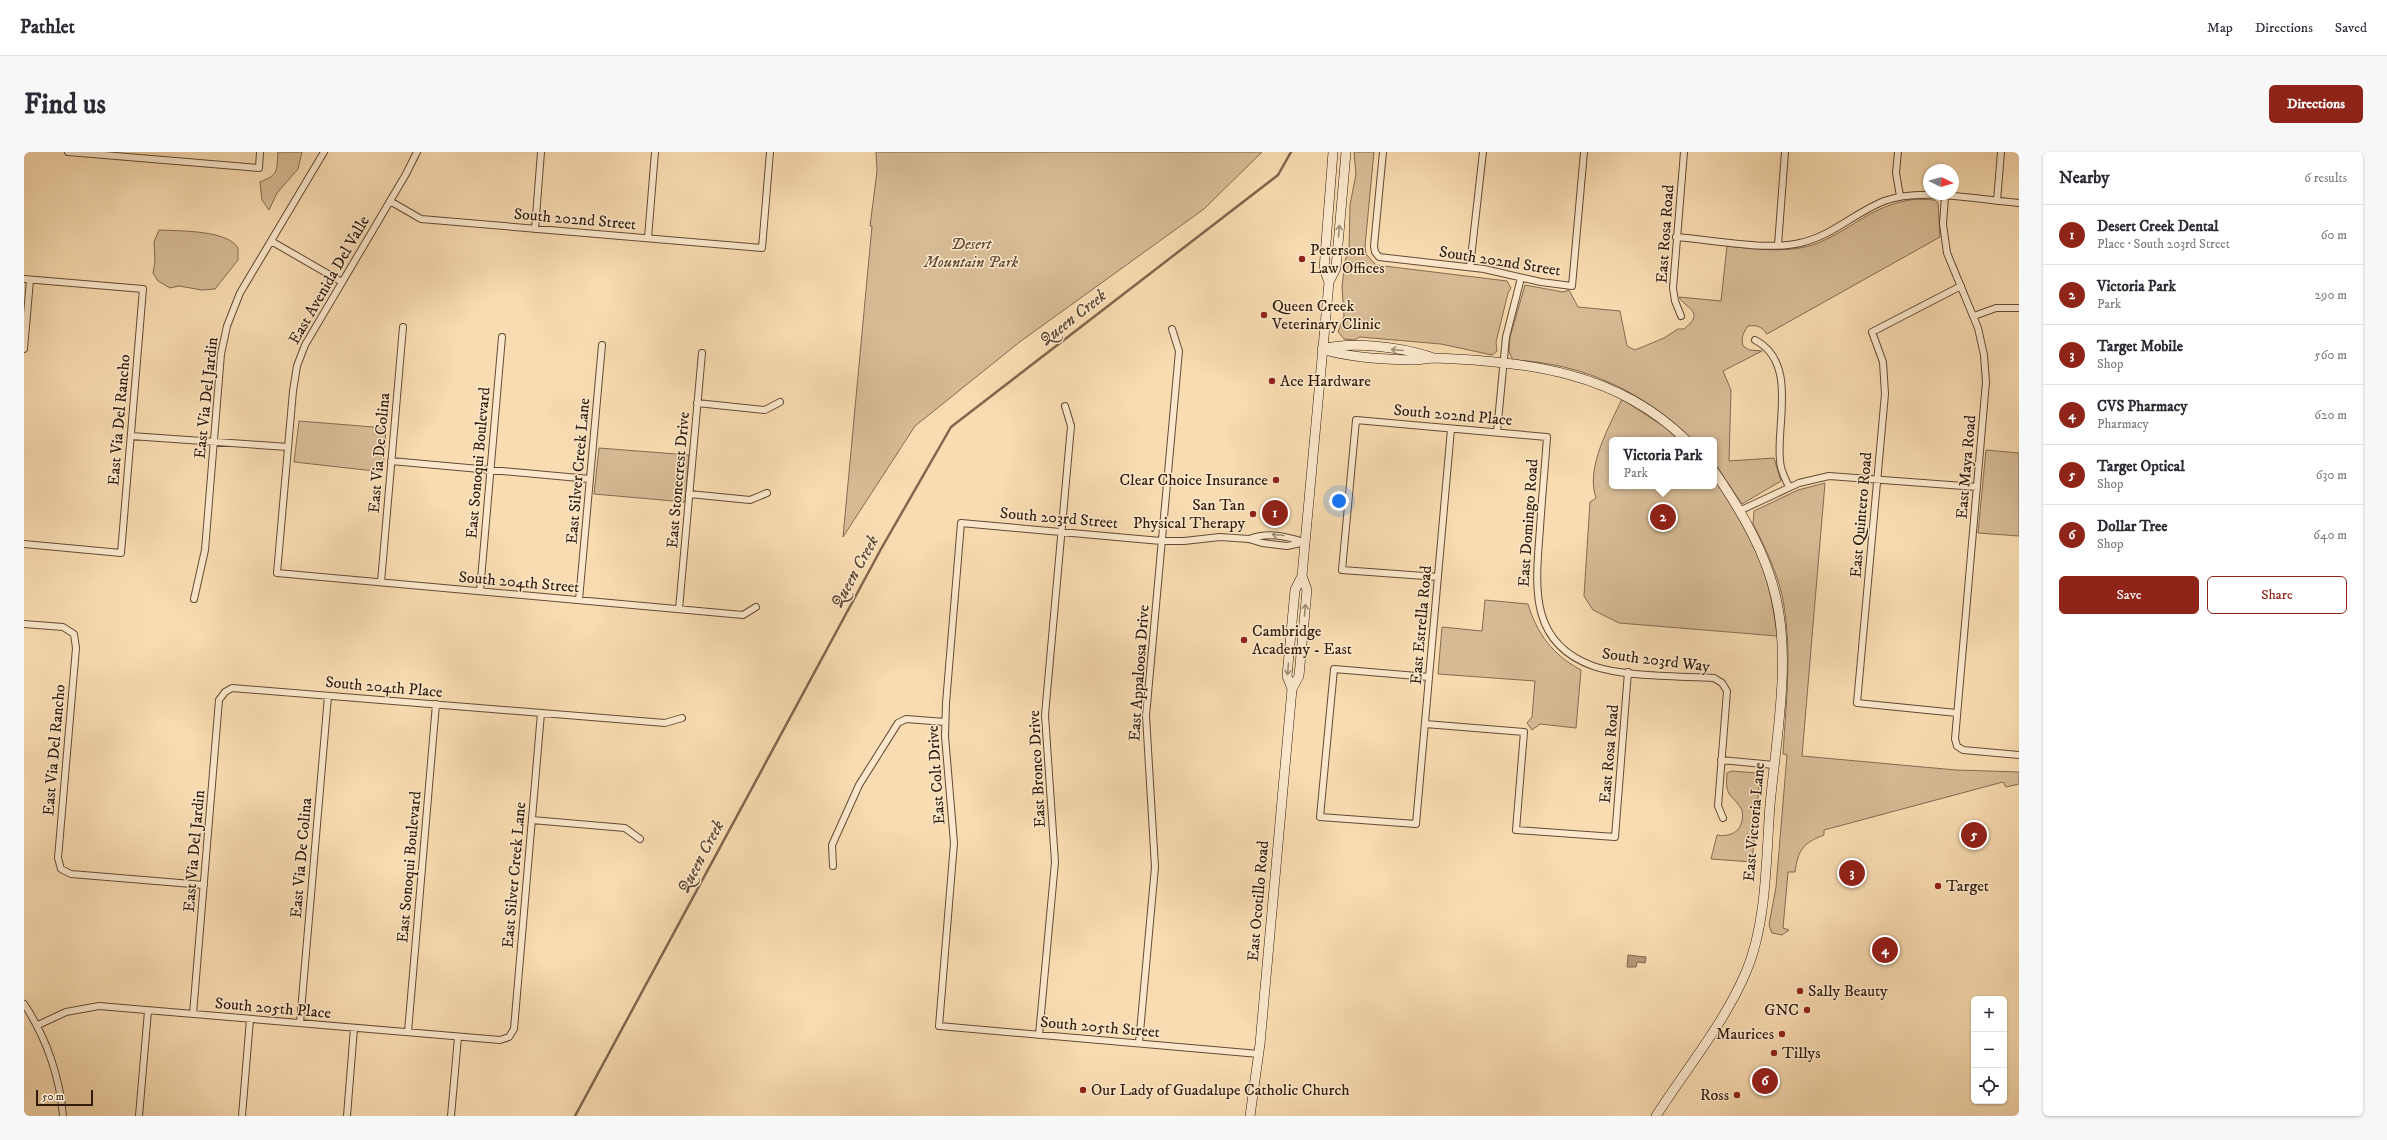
<!DOCTYPE html>
<meta charset="utf-8">
<style>
body{margin:0;font-family:"IM FELL DW Pica",serif;background:#f7f7f7;color:#2b2b33}
.controls{position:absolute;right:12px;bottom:12px;display:grid;overflow:hidden;border-radius:6px;box-shadow:0 1px 3px #0004}
.controls button{width:36px;height:36px;display:grid;place-items:center;padding:0;border:0;border-bottom:1px solid #e1e1e2;background:#fff;color:#2b2b33;font:20px sans-serif}
.compass{position:absolute;left:1899px;top:12px;width:36px;height:36px;border-radius:50%;background:#fff;box-shadow:0 1px 3px #0004;rotate:95deg}
.scale{position:absolute;left:12px;bottom:10px;width:57px;box-sizing:border-box;padding-left:4px;border:2px solid #301b0c;border-top:0;font-size:11px;line-height:14px;white-space:nowrap;color:#301b0c;-webkit-text-stroke:3px #fbe8cc;paint-order:stroke}
.you{position:absolute;left:1315px;top:349px;width:14px;height:14px;margin:-10px;border:3px solid #fff;border-radius:50%;background:#1a73e8;box-shadow:0 0 0 6px #1a73e833}
.badge{display:grid;place-items:center;width:26px;height:26px;border-radius:50%;background:#8f2418;color:#fff;font-size:13px;font-weight:700}
.pin{position:absolute;translate:-50% -50%;border:2px solid #fff;box-shadow:0 1px 4px #0006}
.popup{position:absolute;left:1585px;top:285px;width:108px;height:52px;box-sizing:border-box;display:grid;place-content:center;border-radius:6px;background:#fff;filter:drop-shadow(0 1px 3px #0005);font-size:13px;white-space:nowrap;color:#7c7c81}
.popup b{font-size:15px;color:#2b2b33}
.popup::after{content:'';position:absolute;left:50%;top:100%;margin-left:-8px;border:8px solid transparent;border-top-color:#fff}
.list{margin:0;padding:0;list-style:none}
h2{display:flex;justify-content:space-between;align-items:center;height:52px;margin:0;padding:0 16px;font-size:17px}
h2 small{font-size:13px;font-weight:400;color:#7c7c81}
.list li{display:grid;grid-template-columns:26px 1fr auto;gap:12px;align-items:center;box-sizing:border-box;height:60px;padding:0 16px;border-top:1px solid #e1e1e2}
.list b{display:block;font-size:15px;white-space:nowrap}
.list p{margin:0;font-size:13px;white-space:nowrap;color:#7c7c81}
.list em{font-size:13px;font-style:normal;color:#7c7c81}
.actions{display:flex;gap:8px;padding:12px 16px}
.actions a{flex:1;padding:9px 0;border:1px solid #8f2418;border-radius:6px;text-align:center;font-size:14px;color:#8f2418}
.actions .main{background:#8f2418;color:#fff}
.icon{flex:none;width:22px;height:22px;fill:none;stroke:currentColor;stroke-width:2;stroke-linecap:round;stroke-linejoin:round}
.map{position:relative;flex:none;width:1995px;height:964px;overflow:hidden;border-radius:6px}
header{display:flex;align-items:center;gap:24px;box-sizing:border-box;height:56px;padding:0 20px;background:#fff;border-bottom:1px solid #e1e1e2}
header strong{font-size:19px}
nav{display:flex;gap:22px;margin-inline-start:auto;font-size:14px}
.intro{display:flex;align-items:center;justify-content:space-between;box-sizing:border-box;height:96px;padding:0 24px}
h1{margin:0;font-size:28px}
.button{padding:10px 18px;border-radius:6px;background:#8f2418;color:#fff;font-size:14px;font-weight:700}
main{display:flex;gap:24px;padding:0 24px}
aside{flex:1;background:#fff;border-radius:6px;box-shadow:0 1px 3px #0004}
.map>svg:first-child{display:block}
.green{fill:#d7bb95;stroke:#846b50}
.water{fill:#b59a79;stroke:#80674d}
.lines{fill:none;stroke-linecap:round;stroke-linejoin:round}
.stream{stroke:#80674d;stroke-width:2.5}
.street-casing{stroke:#624b35;stroke-width:8}
.secondary-casing{stroke:#301b0c;stroke-width:10}
.street{stroke:#fbe8cc;stroke-width:6}
.secondary{stroke:#fbe8cc;stroke-width:9}
.oneway{stroke:#a08c76}
.poi-dot{fill:#8f2418;stroke:#fbe8cc;stroke-width:1.5}
.labels{text-anchor:middle;dominant-baseline:central;stroke-width:3;stroke-linejoin:round;paint-order:stroke}
.street-label{font-size:16px;fill:#301b0c;stroke:#fbe8cc}
.park-label{font-size:16px;font-style:italic;fill:#624b35;stroke:#fbe8cc}
.poi-label{font-size:16px;fill:#301b0c;stroke:#fbe8cc;text-anchor:start}
.water-label{font-size:17px;font-style:italic;fill:#5f4732;stroke:#fbe8cc}
</style>
<header>
<strong>Pathlet</strong>
<nav><a>Map</a><a>Directions</a><a>Saved</a></nav>
</header>
<div class="intro"><h1>Find us</h1><a class="button">Directions</a></div>
<main>
<div class="map">
<svg width="1995" height="964" viewBox="0 0 1995 964">
<rect width="100%" height="100%" fill="#f9dcb1"/>
<filter id="stains"><feTurbulence type="fractalNoise" baseFrequency=".005" numOctaves="4"/><feColorMatrix values="0 0 0 0 .2 0 0 0 0 .09 0 0 0 0 .02 0 0 0 .5 -.17"/></filter>
<radialGradient id="worn" r=".72"><stop offset=".6" stop-color="#630" stop-opacity="0"/><stop offset="1" stop-color="#630" stop-opacity=".3"/></radialGradient>
<path class="green" d="M254,0H278L274,17L253,41L245,58L238,48L236,30C256,22 252,19 254,0Z
M852,0H1238L1180,57L997,189L891,274L819,385L848,74H846L853,19Z
M1330,0H1350L1341,94L1342,102L1352,113L1483,129L1487,136L1484,141L1472,190L1473,199L1468,203L1417,192L1336,185L1330,188L1320,187L1314,180L1320,164L1318,135L1321,109L1325,97L1326,53L1332,22Z
M1892,47L1911,48L1914,51L1916,85L1743,182C1737,174 1733,173 1724,174C1719,181 1717,185 1719,194L1725,198L1738,199L1699,219L1707,238L1705,309L1750,306L1757,329L1718,352L1690,310V288H1669C1620,240 1559,211 1489,208L1485,200L1486,185L1501,133L1539,140L1545,138L1554,155L1596,159L1603,194L1611,198L1640,186L1654,177H1660C1683,159 1660,156 1655,145L1697,149L1703,94C1732,97 1766,102 1794,91C1832,75 1847,53 1892,47Z
M135,78C155,79 204,78 214,96V108L191,137L178,138L155,134L146,136L134,129L129,121L131,110L130,90Z
M1598,247L1639,274L1655,288H1588V334H1690V327C1708,354 1725,382 1737,412C1746,435 1750,460 1753,484L1595,471L1569,458L1560,444L1566,350L1572,346C1561,316 1586,273 1598,247Z
M275,269L362,276L359,320L270,310Z
M575,296L665,303L661,350L570,342Z
M1962,298L1995,301V384L1954,381Z
M1801,331L1778,604L1932,618L1995,620V632L1982,635L1979,630L1800,678V683C1779,691 1774,698 1771,720H1764L1759,776L1765,778L1758,783L1748,781L1745,773L1752,735L1763,603L1759,602C1762,550 1769,496 1758,443C1752,418 1741,395 1729,372L1730,359L1774,338Z
M1461,448L1504,452C1513,482 1529,503 1557,518L1552,576L1516,572L1508,578L1503,571L1508,565L1511,529L1414,522L1418,475L1458,479Z
M1708,619L1733,621L1736,625L1728,710L1687,707L1693,683C1711,686 1721,675 1718,658C1707,640 1701,647 1703,621Z"/>
<path class="water" d="M1604,803L1622,805L1621,811L1613,810L1612,815H1603Z"/>
<g class="lines">
<path class="stream" d="M551,964L857,397L927,275L1254,23L1267,0"/>
<g class="street-casing">
<path id="street" d="M44,0L235,16L236,0
M393,0L382,22L281,193L273,214L269,239L253,421L719,463L732,455
M1359,0L1350,94L1351,100L1355,105L1460,117L1517,130L1548,134L1560,0
M1874,0L1872,21L1876,44
M1921,44L1919,72L1923,101L1954,176L1960,203L1962,230L1931,587L1933,594L1939,598L1995,603
M366,49L397,67L738,96L746,0
M1973,49L1977,0
M511,77L517,0
M1652,85C1689,88 1742,99 1776,91C1808,84 1830,61 1860,49C1895,35 1957,48 1995,51
M624,86L631,0
M247,89L318,130
M1754,93L1761,0
M1446,115L1459,0
M0,127L119,137L97,401L0,392
M1657,164L1651,149L1649,136L1660,0
M1950,164L1972,156H1995
M1731,188C1774,210 1752,272 1756,308C1756,318 1761,326 1765,335
M0,197L6,128
M673,251L741,258L756,250
M1473,280L1482,185L1497,126
M107,284L264,295
M367,309L566,327
M665,342L726,348L743,341
M1715,359L1775,331L1805,324L1953,335
M1225,387C1244,380 1261,384 1280,390
M1414,425L1318,418L1332,268L1523,285C1521,315 1518,345 1516,376C1512,432 1503,490 1569,514C1600,525 1656,524 1690,526L1698,531L1703,539L1694,654L1699,666
M357,430L379,175
M456,439L478,185
M170,447L181,398L197,202L203,174L216,141L300,0
M555,448L578,193
M655,457L678,201
M0,472L39,475L50,482L52,496L34,706L37,717L47,722L180,733
M1405,525L1310,517L1296,665L1392,672L1427,277
M1933,561L1833,551L1861,242L1859,210L1848,180L1937,134
M1401,572L1500,580L1492,678L1591,685L1604,520
M1697,608L1750,613
M508,668L601,676L616,687
M809,714L808,693L835,633L874,571L882,567L921,570
M0,852C22,885 36,925 39,964
M169,862L195,548L201,540L208,536L641,571L658,566
M276,871L304,544
M14,873L42,860L75,854L476,888L485,885L490,877L517,561
M384,880L412,552
M1015,883L1031,710L1021,563L1047,274L1041,254
M1115,891L1131,715L1122,564L1155,199L1148,177
M1235,902L915,874L930,691L921,584L922,551L937,371L1137,389H1160L1196,385L1225,387L1238,391L1263,394L1282,390
M115,964L124,859
M218,964L226,867
M323,964L330,876
M427,964L434,885"/>
</g>
<g class="secondary-casing">
<path id="secondary" d="M1305,130L1300,117L1309,0
M1298,197C1326,206 1359,207 1388,208C1396,208 1404,206 1412,206C1505,210 1593,220 1662,288
M1298,197C1328,189 1377,195 1407,205
M1268,537L1263,524L1271,438L1278,424L1305,130L1312,116L1322,0
M1226,964L1236,892L1268,537L1275,524L1283,438L1278,424
M1632,964C1662,917 1700,872 1722,820C1743,771 1742,706 1746,653C1752,588 1767,509 1752,446C1742,400 1716,357 1690,319"/>
</g>
<use href="#street" class="street"/>
<use href="#secondary" class="secondary"/>
</g>
<defs><path id="oneway-shaft" d="M-6 0H5M1.5-3L5.5 0L1.5 3" fill="none" stroke-width="1.6" stroke-linecap="round" stroke-linejoin="round"/></defs>
<g class="oneway">
<use href="#oneway-shaft" transform="translate(1315 79) rotate(-85)"/>
<use href="#oneway-shaft" transform="translate(1373 198) rotate(-175)"/>
<use href="#oneway-shaft" transform="translate(1254 383) rotate(-175)"/>
<use href="#oneway-shaft" transform="translate(1281 458) rotate(-85)"/>
<use href="#oneway-shaft" transform="translate(1264 517) rotate(95)"/>
</g>
<g class="poi-dot">
<circle cx="1278" cy="107" r="4"/>
<circle cx="1240" cy="163" r="4"/>
<circle cx="1248" cy="229" r="4"/>
<circle cx="1252" cy="328" r="4"/>
<circle cx="1229" cy="362" r="4"/>
<circle cx="1220" cy="488" r="4"/>
<circle cx="1914" cy="734" r="4"/>
<circle cx="1776" cy="839" r="4"/>
<circle cx="1783" cy="858" r="4"/>
<circle cx="1758" cy="882" r="4"/>
<circle cx="1750" cy="901" r="4"/>
<circle cx="1059" cy="938" r="4"/>
<circle cx="1713" cy="943" r="4"/>
</g>
<g class="labels">
<g class="street-label">
<text transform="translate(551 67) rotate(5)">South 202nd Street</text>
<text transform="translate(1641 82) rotate(-86)">East Rosa Road</text>
<text transform="translate(1476 109) rotate(9)">South 202nd Street</text>
<text transform="translate(305 128) rotate(-60)">East Avenida Del Valle</text>
<text transform="translate(182 246) rotate(-84)">East Via Del Jardin</text>
<text transform="translate(1429 263) rotate(5)">South 202nd Place</text>
<text transform="translate(95 268) rotate(-85)">East Via Del Rancho</text>
<text transform="translate(355 301) rotate(-85)">East Via De Colina</text>
<text transform="translate(454 311) rotate(-85)">East Sonoqui Boulevard</text>
<text transform="translate(1942 315) rotate(-85)">East Maya Road</text>
<text transform="translate(554 319) rotate(-85)">East Silver Creek Lane</text>
<text transform="translate(654 328) rotate(-85)">East Stonecrest Drive</text>
<text transform="translate(1837 363) rotate(-85)">East Quintero Road</text>
<text transform="translate(1035 366) rotate(5)">South 203rd Street</text>
<text transform="translate(1504 371) rotate(-86)">East Domingo Road</text>
<text transform="translate(495 430) rotate(5)">South 204th Street</text>
<text transform="translate(1397 473) rotate(-85)">East Estrella Road</text>
<text transform="translate(1632 508) rotate(7)">South 203rd Way</text>
<text transform="translate(1115 521) rotate(-86)">East Appaloosa Drive</text>
<text transform="translate(360 535) rotate(5)">South 204th Place</text>
<text transform="translate(30 598) rotate(-85)">East Via Del Rancho</text>
<text transform="translate(1585 602) rotate(-85)">East Rosa Road</text>
<text transform="translate(1013 617) rotate(-93)">East Bronco Drive</text>
<text transform="translate(912 623) rotate(-94)">East Colt Drive</text>
<text transform="translate(1730 670) rotate(-85)">East Victoria Lane</text>
<text transform="translate(170 699) rotate(-85)">East Via Del Jardin</text>
<text transform="translate(277 706) rotate(-85)">East Via De Colina</text>
<text transform="translate(385 715) rotate(-85)">East Sonoqui Boulevard</text>
<text transform="translate(490 723) rotate(-85)">East Silver Creek Lane</text>
<text transform="translate(1234 749) rotate(-85)">East Ocotillo Road</text>
<text transform="translate(249 856) rotate(5)">South 205th Place</text>
<text transform="translate(1076 875) rotate(5)">South 205th Street</text>
</g>
<g class="park-label">
<text x="947" y="92">Desert<tspan x="947" dy="18">Mountain Park</tspan></text>
</g>
<g class="poi-label">
<text x="1286" y="98">Peterson<tspan x="1286" dy="18">Law Offices</tspan></text>
<text x="1248" y="154">Queen Creek<tspan x="1248" dy="18">Veterinary Clinic</tspan></text>
<text x="1256" y="229">Ace Hardware</text>
<text x="1244" y="328" text-anchor="end">Clear Choice Insurance</text>
<text x="1221" y="353" text-anchor="end">San Tan<tspan x="1221" dy="18">Physical Therapy</tspan></text>
<text x="1228" y="479">Cambridge<tspan x="1228" dy="18">Academy - East</tspan></text>
<text x="1922" y="734">Target</text>
<text x="1784" y="839">Sally Beauty</text>
<text x="1775" y="858" text-anchor="end">GNC</text>
<text x="1750" y="882" text-anchor="end">Maurices</text>
<text x="1758" y="901">Tillys</text>
<text x="1067" y="938">Our Lady of Guadalupe Catholic Church</text>
<text x="1705" y="943" text-anchor="end">Ross</text>
</g>
<g class="water-label">
<text transform="translate(1049 166) rotate(-38)">Queen Creek</text>
<text transform="translate(831 420) rotate(-61)">Queen Creek</text>
<text transform="translate(677 705) rotate(-62)">Queen Creek</text>
</g>
</g>
<rect width="100%" height="100%" filter="url(#stains)"/>
<rect width="100%" height="100%" fill="url(#worn)"/>
</svg>
<div class="controls">
<button>+</button>
<button>−</button>
<button><svg class="icon" aria-label="locate" viewBox="0 0 24 24"><circle cx="12" cy="12" r="6"/><path d="M12 2v4M12 18v4M2 12h4M18 12h4"/></svg></button>
</div>
<svg class="compass" viewBox="-18 -18 36 36"><path d="M0-13l5 13h-10z" fill="#e53935"/><path d="M0 13l5-13h-10z" fill="#7c7c81"/></svg>
<div class="scale">50 m</div>
<div class="you"></div>
<div class="pin badge" style="left:1251px;top:361px">1</div>
<div class="pin badge" style="left:1639px;top:365px">2</div>
<div class="popup"><b>Victoria Park</b>Park</div>
<div class="pin badge" style="left:1828px;top:721px">3</div>
<div class="pin badge" style="left:1861px;top:798px">4</div>
<div class="pin badge" style="left:1950px;top:683px">5</div>
<div class="pin badge" style="left:1741px;top:929px">6</div>
</div>
<aside>
<h2>Nearby<small>6 results</small></h2>
<ul class="list">
<li><span class="badge">1</span><div><b>Desert Creek Dental</b><p>Place · South 203rd Street</p></div><em>60 m</em></li>
<li><span class="badge">2</span><div><b>Victoria Park</b><p>Park</p></div><em>290 m</em></li>
<li><span class="badge">3</span><div><b>Target Mobile</b><p>Shop</p></div><em>560 m</em></li>
<li><span class="badge">4</span><div><b>CVS Pharmacy</b><p>Pharmacy</p></div><em>620 m</em></li>
<li><span class="badge">5</span><div><b>Target Optical</b><p>Shop</p></div><em>630 m</em></li>
<li><span class="badge">6</span><div><b>Dollar Tree</b><p>Shop</p></div><em>640 m</em></li>
</ul>
<div class="actions"><a class="main">Save</a><a>Share</a></div>
</aside>
</main>
